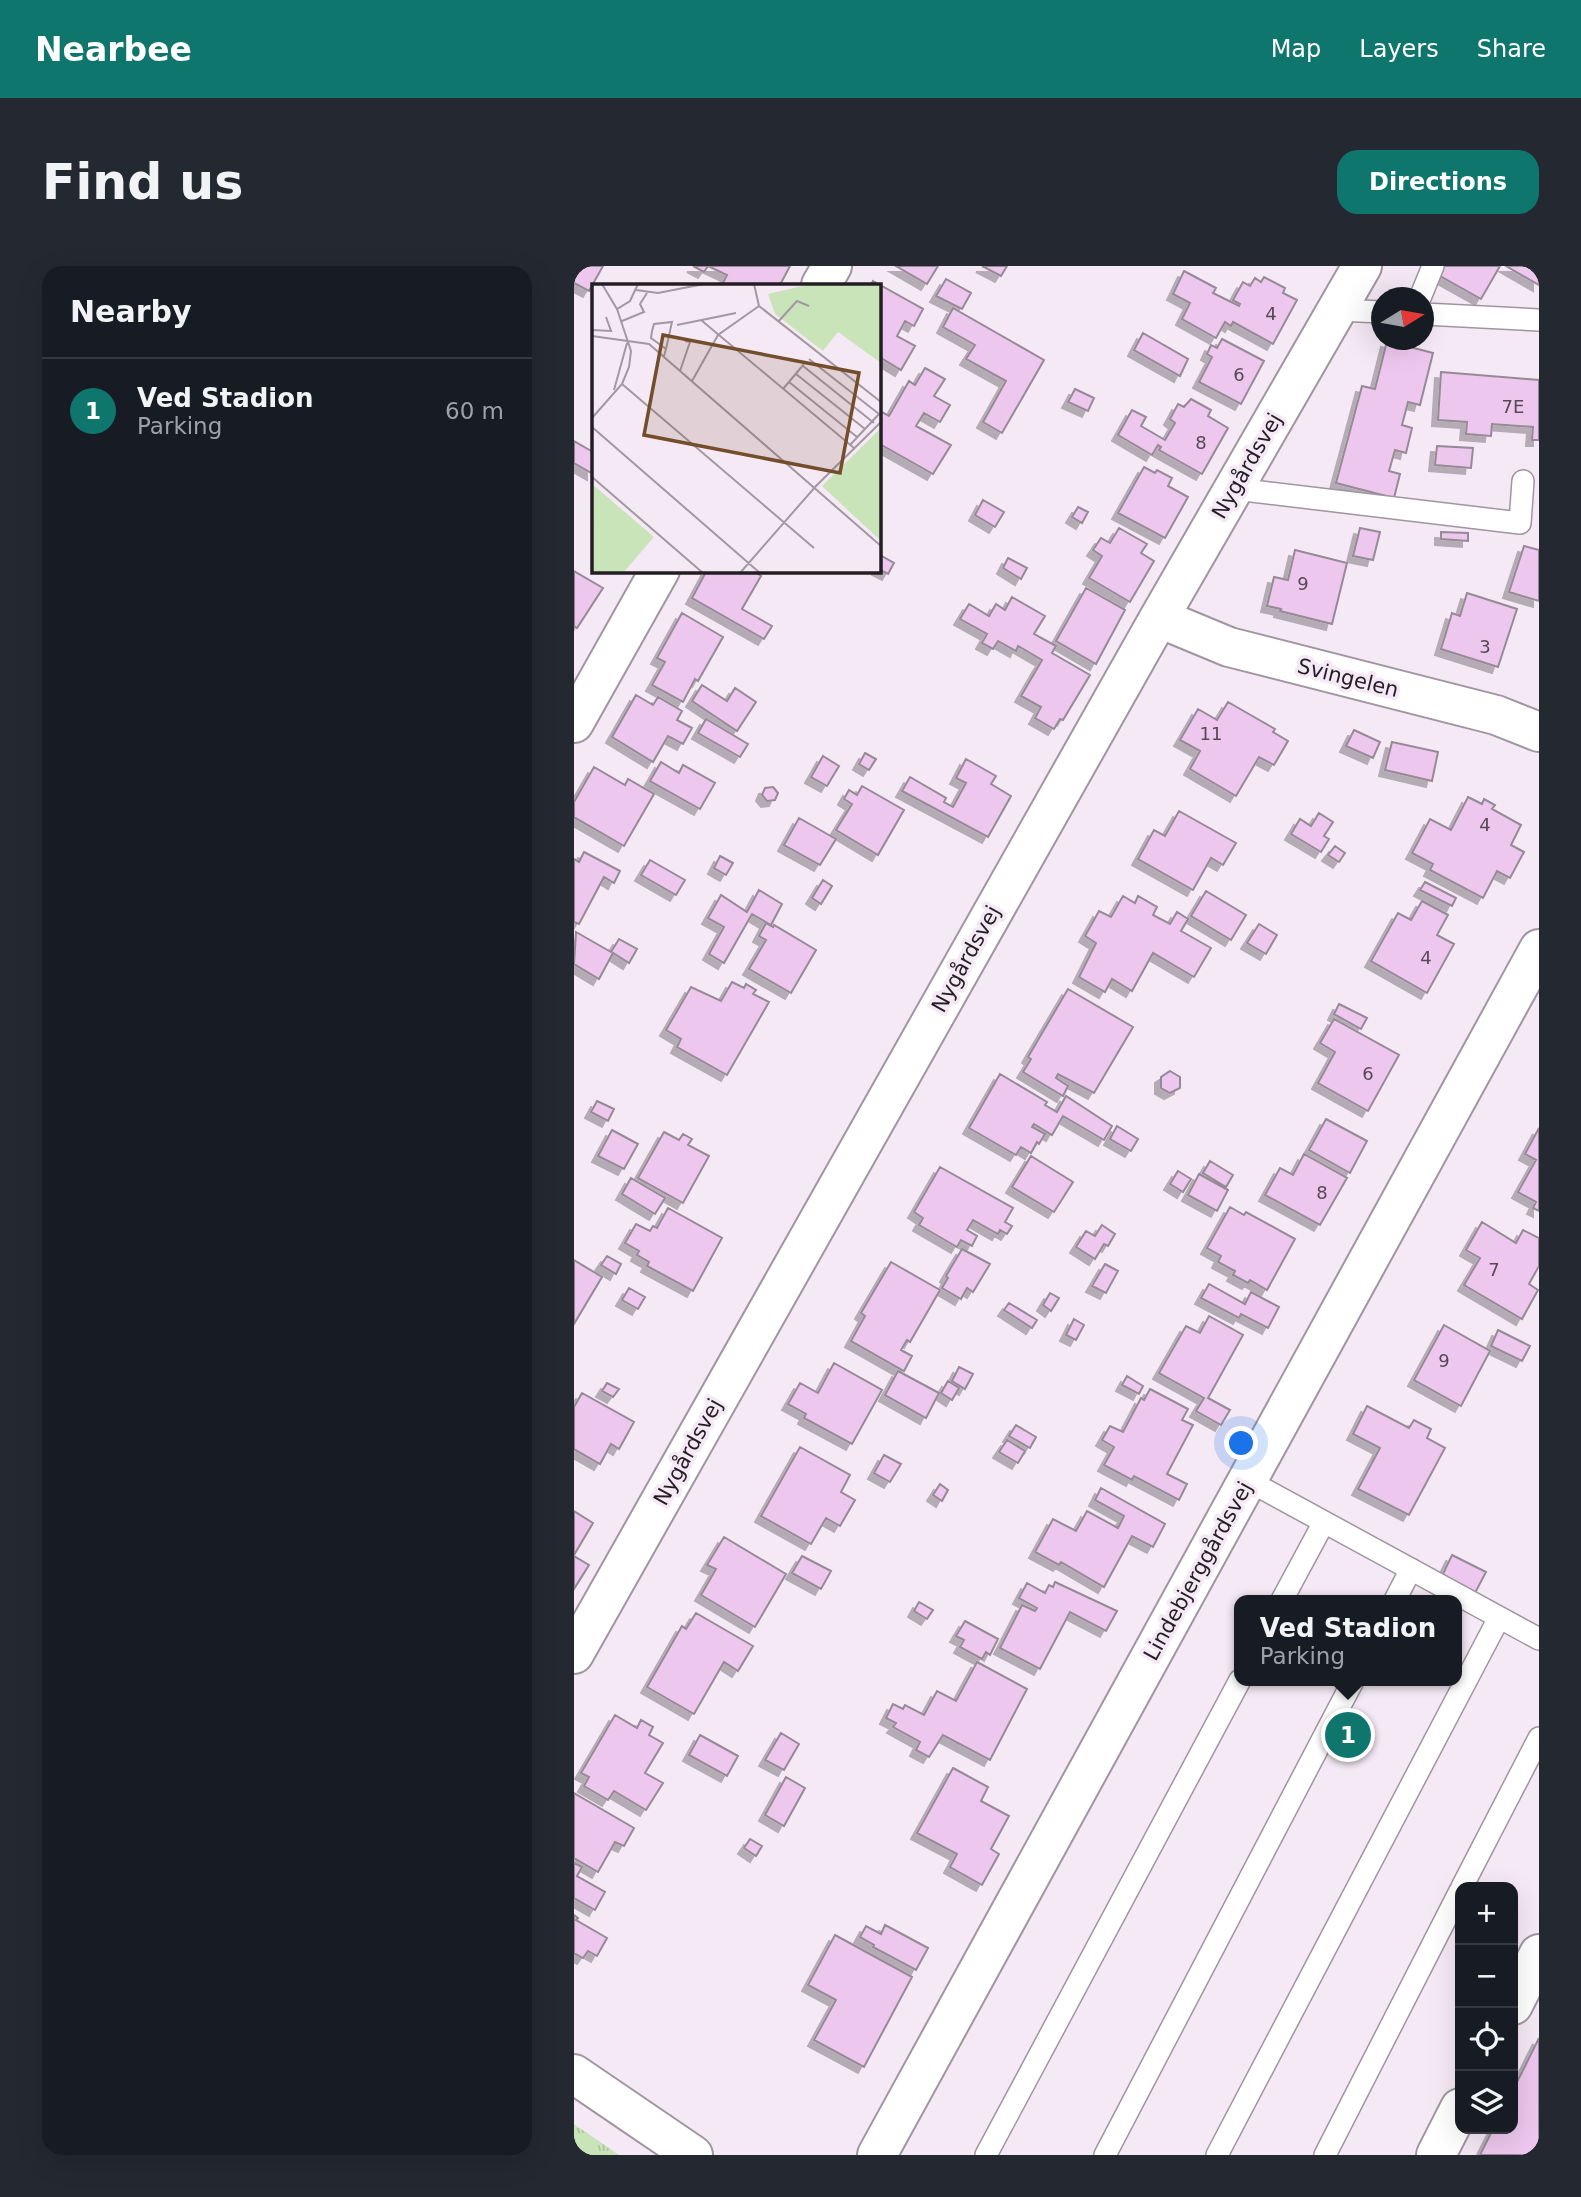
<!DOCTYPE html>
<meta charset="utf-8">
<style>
body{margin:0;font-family:"DejaVu Sans",sans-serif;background:#242831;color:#f1f3f6}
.controls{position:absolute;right:21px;bottom:21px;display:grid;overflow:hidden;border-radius:14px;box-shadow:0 7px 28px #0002}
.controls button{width:63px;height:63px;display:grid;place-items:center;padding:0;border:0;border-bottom:2px solid #363941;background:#171b24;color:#f1f3f6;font:35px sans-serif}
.compass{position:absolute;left:797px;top:21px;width:63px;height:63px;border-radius:50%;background:#171b24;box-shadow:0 7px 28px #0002;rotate:79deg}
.you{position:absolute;left:668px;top:1178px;width:24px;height:24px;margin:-18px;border:5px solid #fff;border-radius:50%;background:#1a73e8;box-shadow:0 0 0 10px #1a73e833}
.badge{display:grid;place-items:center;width:46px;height:46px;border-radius:50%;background:#0f766e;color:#fff;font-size:23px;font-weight:700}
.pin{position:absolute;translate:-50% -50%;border:4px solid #fff;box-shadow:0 2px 7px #0006}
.popup{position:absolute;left:660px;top:1329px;width:228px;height:91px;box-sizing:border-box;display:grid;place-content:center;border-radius:14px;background:#171b24;filter:drop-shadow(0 2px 5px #0005);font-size:23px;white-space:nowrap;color:#9ea1a6}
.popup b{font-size:26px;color:#f1f3f6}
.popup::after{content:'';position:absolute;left:50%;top:100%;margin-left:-14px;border:14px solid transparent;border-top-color:#171b24}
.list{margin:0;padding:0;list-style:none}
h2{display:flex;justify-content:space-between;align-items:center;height:91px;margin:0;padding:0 28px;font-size:30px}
h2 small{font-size:23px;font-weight:400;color:#9ea1a6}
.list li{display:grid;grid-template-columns:46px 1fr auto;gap:21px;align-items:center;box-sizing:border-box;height:105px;padding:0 28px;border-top:2px solid #363941}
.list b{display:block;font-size:26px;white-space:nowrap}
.list p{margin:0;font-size:23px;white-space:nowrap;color:#9ea1a6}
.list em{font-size:23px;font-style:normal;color:#9ea1a6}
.icon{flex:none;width:38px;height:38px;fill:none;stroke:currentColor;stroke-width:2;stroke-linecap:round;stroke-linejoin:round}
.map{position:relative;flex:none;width:965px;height:1889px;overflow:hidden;border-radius:21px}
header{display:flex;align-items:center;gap:42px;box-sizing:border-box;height:98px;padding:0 35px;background:#0f766e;color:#fff}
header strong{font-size:33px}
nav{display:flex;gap:38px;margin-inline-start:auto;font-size:24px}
.intro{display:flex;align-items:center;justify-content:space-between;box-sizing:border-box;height:168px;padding:0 42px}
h1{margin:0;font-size:49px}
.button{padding:18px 32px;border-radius:21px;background:#0f766e;color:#fff;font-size:24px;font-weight:700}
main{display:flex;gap:42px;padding:0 42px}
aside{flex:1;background:#171b24;border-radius:21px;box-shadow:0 7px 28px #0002}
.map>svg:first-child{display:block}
.park{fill:url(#park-tufts)}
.building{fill:#eec7ee;stroke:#958a95;stroke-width:2;filter:url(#shadow)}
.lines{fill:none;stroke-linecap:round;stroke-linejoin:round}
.service-casing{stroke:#a095a0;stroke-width:24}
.minor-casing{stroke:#a095a0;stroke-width:42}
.service{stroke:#fff;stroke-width:21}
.minor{stroke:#fff;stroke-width:38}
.labels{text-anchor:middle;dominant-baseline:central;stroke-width:7;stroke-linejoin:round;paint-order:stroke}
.number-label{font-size:18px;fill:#564856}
.street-label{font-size:21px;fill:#231e23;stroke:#f5e9f5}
.inset-road{fill:none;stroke:#a198a1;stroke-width:2}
.view{fill:#744d2a;fill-opacity:0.15;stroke:#744d2a;stroke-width:3.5}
.inset-edge{fill:none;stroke:#231e23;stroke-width:3.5}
</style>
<header>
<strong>Nearbee</strong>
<nav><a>Map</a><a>Layers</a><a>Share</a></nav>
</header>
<div class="intro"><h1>Find us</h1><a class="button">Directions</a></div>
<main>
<aside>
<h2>Nearby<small></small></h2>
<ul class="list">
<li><span class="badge">1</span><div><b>Ved Stadion</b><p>Parking</p></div><em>60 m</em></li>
</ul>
</aside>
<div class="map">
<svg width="965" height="1889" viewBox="0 0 965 1889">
<defs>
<pattern id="park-tufts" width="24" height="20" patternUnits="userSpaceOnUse" patternTransform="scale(1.75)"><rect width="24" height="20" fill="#c9e4b9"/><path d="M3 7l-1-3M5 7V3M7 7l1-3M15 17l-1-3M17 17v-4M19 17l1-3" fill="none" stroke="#acc39f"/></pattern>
<filter id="shadow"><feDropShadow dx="-6" dy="6" stdDeviation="0" flood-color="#0004"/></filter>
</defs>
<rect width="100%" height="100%" fill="#f5e9f5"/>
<path class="park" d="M0,1858L45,1889H0Z"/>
<path class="building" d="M0,0H29L15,25L0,17Z
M119,0H216L206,19H148L153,9L134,0L130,6Z
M322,0H364L353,18Z
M408,0H433L427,10Z
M862,0H926L907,33L859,6Z
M932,0H965V19Z
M610,5L642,22L639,27L665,40L666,38L659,34L669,16L676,20L681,12L687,16L690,11L711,22L709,27L723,34L699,78L659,56L657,60L651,56L642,72L608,53L616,37L599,28Z
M372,13L397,27L388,43L362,30Z
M299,15L349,43L340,60L331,55L323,70L341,80L327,104L304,90V19H297Z
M379,42L470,94L428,167L409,156L432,115L392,93L401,79L369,61Z
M569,67L614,93L606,110L560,84Z
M648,73L690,95L667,138L625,116L638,91L633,88L637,79L643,82Z
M813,75L859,87L846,139L834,136L828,159L838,162L832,187L821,184L815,205L826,208L820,232L762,217L788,120L801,123Z
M351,102L371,113L360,130L376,139L366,156L350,147L342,160L377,179L359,208L304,177V144L315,150L335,115L341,119Z
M867,106L965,114V174H958L959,161L918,158L917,170L892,168L893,156L864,154Z
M501,123L520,132L514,145L494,136Z
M617,133L637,144L634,150L654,162L628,208L585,184L587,181L584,179L578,189L544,169L558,144L572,151L567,160L591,174L601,157L596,153L604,138L610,141Z
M0,175L19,186V208L0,197Z
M863,180L899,182L897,202L861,199Z
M570,201L581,207L583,204L598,212L594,220L614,231L591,272L544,247Z
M409,234L430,246L421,261L401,249Z
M504,241L514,246L508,257L498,251Z
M545,262L573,278L567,287L580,295L556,336L515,312L528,290L519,284L527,272L536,277Z
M786,262L806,266L799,294L779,290Z
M867,266L894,267V275L867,273Z
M950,280L965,284V335L935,326Z
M721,284L773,297L758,358L706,345L707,343L693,340L700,311L714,314Z
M306,289L320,297L314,308L304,303Z
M434,292L453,302L447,313L429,302Z
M133,304H178L187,310L168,343L198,360L190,373L118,332Z
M0,305L29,322L3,362L0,360Z
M512,322L551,344L522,398L482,375Z
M893,327L943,343L924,401L867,383L878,347L886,350Z
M438,331L471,350L460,368L482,380L478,387L516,409L489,454L486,453L480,463L461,452L467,441L447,430L468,394L444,380L442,385L424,375L419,383L408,377L413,368L386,353L395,338L415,350L422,338L431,344Z
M108,347L149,371L124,415L121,413L109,436L78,419L91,396L83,392Z
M128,419L153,435L161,422L182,436L163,465L118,435Z
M62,429L79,439L84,431L108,445L103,454L118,462L109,478L94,470L79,496L38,471Z
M654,436L701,463L699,466L714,475L700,499L685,491L662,530L616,503L626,485L606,474L624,443L643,454Z
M132,453L174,478L166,491L124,467Z
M780,464L806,476L799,492L772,480Z
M818,476L864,486L858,515L811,504Z
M291,487L302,493L295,504L285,498Z
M249,490L265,500L253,520L237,511Z
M392,493L422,510L417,518L437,530L414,571L328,525L336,511L372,532L370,536L379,541L392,517L382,512Z
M87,496L105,507L109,499L141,517L126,543L76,515Z
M20,501L51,519L54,513L80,528L50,580L0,551V536Z
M288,520L330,544L304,589L262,564L278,538L270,533L275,524L283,529Z
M199,521L204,527L201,534L193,535L188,529L191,522Z
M894,531L908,538L910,533L921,539L918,543L947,559L937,579L950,586L936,612L923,605L909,632L856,604L859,598L838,587L856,553L877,564Z
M605,545L662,577L649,599L637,592L619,624L564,593L580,564L591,570Z
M745,547L759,556L750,570L755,573L747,586L717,568L726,553L737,560Z
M225,552L262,573L246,599L210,579Z
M761,580L771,587L765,596L754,589Z
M10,586L46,605L40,617L30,611L5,658L0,656V593L5,596Z
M146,590L159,597L152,609L140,602Z
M76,594L111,614L102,629L67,609Z
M249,614L258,620L247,638L238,632Z
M851,616L882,632L878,640L846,624Z
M185,624L208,638L197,659L178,648L150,697L135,688L150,661L134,652L147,629L173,646Z
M632,625L672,649L657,674L617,650Z
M549,630L561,637L564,630L583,641L579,649L596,658L603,646L614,653L607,665L637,682L620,711L579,687L558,725L538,713L531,726L505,711L522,677L511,670L525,645L537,651Z
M848,635L874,649L863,669L880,678L853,727L797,695L824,647L837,654Z
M192,657L199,661L200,659L242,684L217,727L175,703L192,674L185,670Z
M685,658L703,669L692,688L673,677Z
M2,666L37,686L45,673L63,683L55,697L39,687L25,713L0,698Z
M158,716L170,722L172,718L182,724L179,728L195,736L153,809L103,781L107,773L92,764L117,721L147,735Z
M494,723L559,761L520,827L484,808L482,812L494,820L489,830L449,806L457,793L454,791Z
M765,738L793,752L787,763L760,748Z
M760,753L825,789L794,845L744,817L761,786L746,777Z
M596,805L606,811V822L596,827L587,822V811Z
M426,808L473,836L471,839L483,846L492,830L538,860L530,874L489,850L478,869L460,858L458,861L471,868L465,878L463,876L457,887L447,881L442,889L395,862Z
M23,835L40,843L34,855L17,846Z
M752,853L793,875L776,907L735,884Z
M543,860L564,873L557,885L536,873Z
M965,862V945L959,942L962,936L944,926L962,894L951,888Z
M38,864L64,878L50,903L24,890Z
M90,866L105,874L109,868L118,873L114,879L135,890L109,937L64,912Z
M730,888L773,912L746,959L691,929L706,902L719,909Z
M457,890L499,916L480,946L438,921Z
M636,895L659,909L652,921L629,907Z
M366,901L439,942L431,956L438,960L433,968L426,964L424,968L399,954L393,964L403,970L398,980L387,974L383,981L345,959L349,952L340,946Z
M604,905L617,913L609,926L596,918Z
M625,908L654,924L643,945L614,929Z
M57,912L91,932L81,948L48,928Z
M656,941L670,949L672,946L721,973L693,1024L676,1014L674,1017L659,1009L661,1005L644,996L647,990L633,982Z
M94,942L148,972L119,1025L73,1000L75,996L63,989L65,985L51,977L62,958L76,965L79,960L83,962Z
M908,956L942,977L949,964L965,972V1000L955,1018L964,1024L948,1053L890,1019L906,992L892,984Z
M528,959L541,968L534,980L530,978L521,993L502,981L512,965L521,970Z
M388,983L416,998L399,1026L393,1022L387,1033L368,1022L374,1012L372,1010Z
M33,990L47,998L42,1008L27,999Z
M0,994L28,1011L0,1058Z
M317,996L366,1024L336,1076L333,1074L327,1084L338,1090L330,1105L277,1075L291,1050L287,1047Z
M531,998L544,1005L532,1027L518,1020Z
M635,1018L671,1038L677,1026L705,1041L694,1062L667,1048L665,1052L627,1032Z
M55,1022L71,1031L64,1043L48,1034Z
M476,1027L485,1032L477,1045L469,1039Z
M435,1037L463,1054L458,1062L430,1044Z
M635,1050L669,1069L634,1132L656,1144L647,1159L622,1145L630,1132L585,1107L612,1060L626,1067Z
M500,1053L510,1059L502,1074L492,1069Z
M870,1059L916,1085L887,1140L840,1114Z
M924,1064L956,1080L948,1095L917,1080Z
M260,1097L308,1124L278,1178L230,1152L232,1148L214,1138L226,1117L244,1127Z
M385,1101L399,1108L391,1123L378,1115Z
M324,1105L365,1127L352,1152L311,1129Z
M553,1110L569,1120L565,1128L548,1119Z
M374,1115L385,1122L378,1134L367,1127Z
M33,1117L45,1123L39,1131L28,1125Z
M576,1123L614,1143L608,1154L619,1159L593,1208L613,1218L605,1234L560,1210L558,1214L530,1199L540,1181L528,1174L536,1160L549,1166L567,1132L570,1134Z
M8,1127L60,1156L45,1183L37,1178L26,1198L0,1183V1141Z
M793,1140L835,1162L840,1154L857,1163L853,1172L871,1182L835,1249L784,1223L806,1182L779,1168Z
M442,1159L462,1171L456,1182L435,1170Z
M433,1174L451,1185L444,1197L425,1186Z
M226,1181L276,1209L267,1226L281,1234L266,1260L252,1252L237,1278L187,1250Z
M310,1189L327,1198L316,1216L300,1207Z
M366,1218L374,1224L368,1235L359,1229Z
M527,1222L591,1258L579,1281L558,1270L530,1321L487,1296L485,1299L461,1286L479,1253L502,1265L513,1245L544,1262L550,1250L521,1234Z
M0,1245L19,1257L0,1289Z
M150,1271L212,1308L181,1361L127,1329L142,1303L133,1299Z
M878,1289L912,1306L901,1327L868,1310Z
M0,1290L15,1299L0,1323Z
M228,1290L257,1305L247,1323L218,1307Z
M481,1316L543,1345L532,1365L496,1346L466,1403L426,1382L448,1339L461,1345L463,1342L445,1332L453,1317L471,1327L475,1319L479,1321Z
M345,1336L359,1344L353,1353L340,1345Z
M122,1347L179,1380L164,1405L150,1396L120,1448L73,1421L108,1360L112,1363Z
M391,1355L424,1373L416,1389L412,1386L408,1393L386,1381L390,1374L382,1370Z
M403,1396L453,1423L416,1494L369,1469L355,1491L342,1484L346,1476L319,1461L322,1457L312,1452L319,1438L329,1443L331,1439L350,1449L363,1425L382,1435Z
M41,1449L63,1462L67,1454L79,1461L75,1469L89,1477L71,1507L89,1517L72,1544L40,1525L34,1534L10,1520L15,1511L7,1507Z
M207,1467L225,1478L210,1504L191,1494Z
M126,1469L164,1490L153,1510L115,1489Z
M379,1502L414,1521L407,1535L435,1550L417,1583L425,1588L408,1619L376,1601L383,1588L343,1567Z
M212,1511L231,1522L210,1560L191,1549Z
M0,1527L60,1562L50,1580L41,1576L24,1606L0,1592Z
M176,1573L188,1580L182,1590L170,1582Z
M0,1597L8,1601L3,1610L31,1626L21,1644L0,1632Z
M0,1649L4,1652L2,1654L33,1672L23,1690L14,1685L9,1692L0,1687Z
M311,1659L354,1682L342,1704L299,1681L300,1679L286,1671L292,1660L307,1668Z
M261,1669L338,1711L290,1801L240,1774L262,1734L234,1719Z
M965,1772V1889H906L919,1863H939V1824Z"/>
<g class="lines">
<g class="service-casing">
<path id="service" d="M846,32L859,0
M763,44L808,46
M850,48L965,54
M661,223L946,257L949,215
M673,1214L965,1373
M708,1334L750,1256
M821,1334L837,1303
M888,1621L965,1472
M412,1889L666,1414
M531,1889L779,1415
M643,1889L925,1352
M751,1889L886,1625"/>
</g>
<g class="minor-casing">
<path id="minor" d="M247,19L258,0
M585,352L655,381L922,449L965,466
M0,457L86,304
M0,1388L585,352L788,0
M939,1739L965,1688
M0,1808L119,1889
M303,1889L965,683
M862,1889L886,1842"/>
</g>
<use href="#service" class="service"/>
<use href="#minor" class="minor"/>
</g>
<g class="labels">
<g class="number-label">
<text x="697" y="47">4</text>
<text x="665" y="108">6</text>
<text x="939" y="140">7E</text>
<text x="627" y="176">8</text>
<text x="729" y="317">9</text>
<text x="911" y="380">3</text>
<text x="637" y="467">11</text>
<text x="911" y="558">4</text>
<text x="852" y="691">4</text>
<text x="794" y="807">6</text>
<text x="748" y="926">8</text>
<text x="920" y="1003">7</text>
<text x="870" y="1094">9</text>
</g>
<g class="street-label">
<text transform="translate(673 200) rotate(-60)">Nygårdsvej</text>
<text transform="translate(774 412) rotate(14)">Svingelen</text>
<text transform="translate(392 693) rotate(-61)">Nygårdsvej</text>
<text transform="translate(114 1186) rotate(-61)">Nygårdsvej</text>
<text transform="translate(624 1305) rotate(-61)">Lindebjerggårdsvej</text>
</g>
</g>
<g transform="translate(18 18)">
<rect width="289" height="289" fill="#f5e9f5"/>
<path d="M289,144V257L230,202ZM0,200L62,253L31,289H0Z" fill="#c9e4b9"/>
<path d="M219,0H289V79L246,48L231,67L183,30L176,10ZM280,158L289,165V219L254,186ZM243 203a11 11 0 1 1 22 0a11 11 0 1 1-22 0ZM0,206L19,223L1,244H0ZM264 222a11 11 0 1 1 22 0a11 11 0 1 1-22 0Z" fill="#c9e4b9"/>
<path class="inset-road" d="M10,0L25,25L38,17L46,0M162,0L167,22L289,118M44,6L66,9L112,0M109,36L262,164M30,37L52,28L48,20L55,9M186,38L205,17L217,22M85,41L144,29M0,46L19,47L14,33M0,52L57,60L289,262M72,72L74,65L80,38L62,40L60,47L59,54L74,65M217,75L287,130L258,161M211,82L282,139M88,87L98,58L93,57M204,90L273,145M100,97L126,51L167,22M197,98L265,153M30,100L222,264M191,105L212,80M22,106L35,59M0,134L30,100L37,83L39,67L25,25M0,143L168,289M0,193L111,289M148,289L224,202L289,138"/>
<path class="view" d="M71,51L267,89L248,189L52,151Z"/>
<rect width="289" height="289" class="inset-edge"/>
</g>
</svg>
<div class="controls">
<button>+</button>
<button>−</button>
<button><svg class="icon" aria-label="locate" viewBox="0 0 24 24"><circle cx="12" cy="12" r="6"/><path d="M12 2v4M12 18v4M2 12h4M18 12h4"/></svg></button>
<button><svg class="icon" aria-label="layers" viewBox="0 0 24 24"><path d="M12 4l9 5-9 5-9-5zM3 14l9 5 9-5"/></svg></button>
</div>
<svg class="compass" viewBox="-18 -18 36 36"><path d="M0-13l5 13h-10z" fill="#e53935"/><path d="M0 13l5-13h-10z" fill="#9ea1a6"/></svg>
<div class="you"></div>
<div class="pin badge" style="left:774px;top:1469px">1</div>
<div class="popup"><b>Ved Stadion</b>Parking</div>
</div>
</main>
